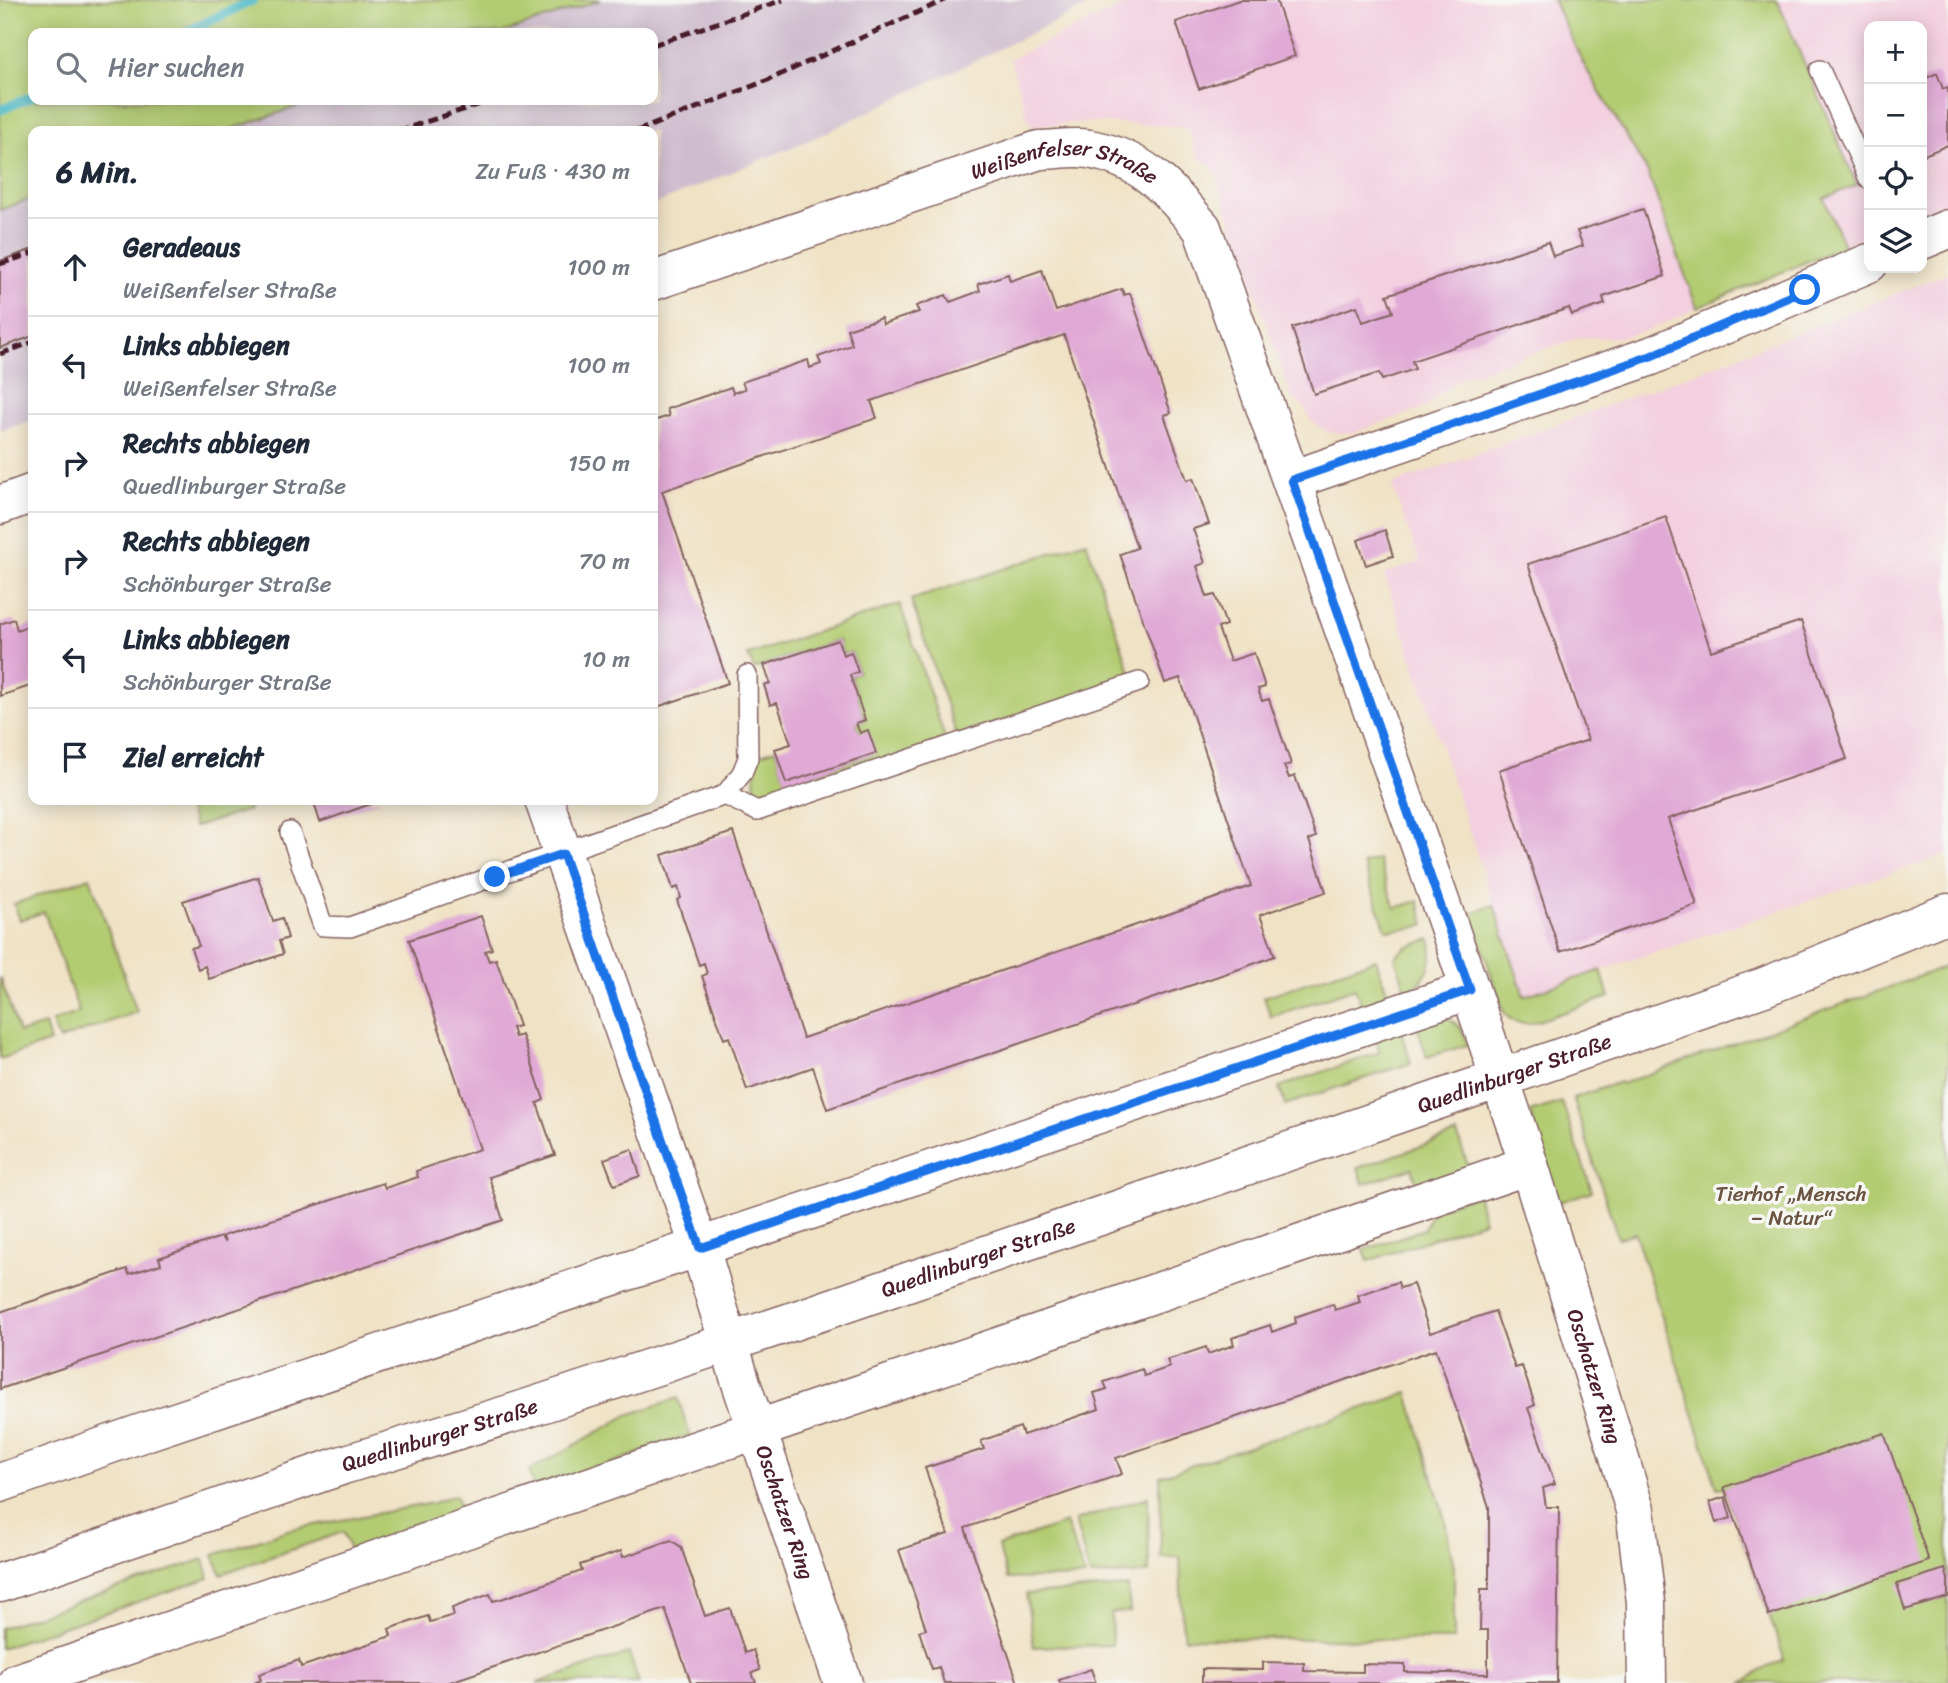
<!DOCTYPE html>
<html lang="de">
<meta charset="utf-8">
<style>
body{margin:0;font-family:Sriracha,sans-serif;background:#f2f2f3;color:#1f2937}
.controls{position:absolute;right:21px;top:21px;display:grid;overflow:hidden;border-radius:14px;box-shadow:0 4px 18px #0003}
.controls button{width:63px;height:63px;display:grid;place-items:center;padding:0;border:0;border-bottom:2px solid #e0e1e3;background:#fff;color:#1f2937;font:35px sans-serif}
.stop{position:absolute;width:21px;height:21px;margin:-16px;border:5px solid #1a73e8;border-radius:50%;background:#fff}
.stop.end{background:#1a73e8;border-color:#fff;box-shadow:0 2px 7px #0008}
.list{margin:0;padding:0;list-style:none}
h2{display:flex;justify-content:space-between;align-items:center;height:91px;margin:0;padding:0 28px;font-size:30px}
h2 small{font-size:23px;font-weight:400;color:#747a83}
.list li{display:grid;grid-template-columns:46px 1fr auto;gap:21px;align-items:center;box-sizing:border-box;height:98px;padding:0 28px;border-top:2px solid #e0e1e3}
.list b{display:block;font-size:26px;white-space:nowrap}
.list p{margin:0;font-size:23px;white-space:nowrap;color:#747a83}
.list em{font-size:23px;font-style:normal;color:#747a83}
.icon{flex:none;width:38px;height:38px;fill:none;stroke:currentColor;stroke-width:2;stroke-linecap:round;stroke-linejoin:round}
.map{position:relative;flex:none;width:1948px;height:1683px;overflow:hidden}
.search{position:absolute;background:#fff;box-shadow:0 4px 18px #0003;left:28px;top:28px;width:630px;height:77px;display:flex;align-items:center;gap:18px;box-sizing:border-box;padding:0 24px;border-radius:14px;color:#747a83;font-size:26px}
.panel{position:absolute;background:#fff;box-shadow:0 4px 18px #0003;left:28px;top:126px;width:630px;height:679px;border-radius:14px}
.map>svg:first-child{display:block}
.built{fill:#f3cfdf}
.industrial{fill:#cfbdce}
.green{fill:#b3cc72;stroke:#7e764e;stroke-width:2}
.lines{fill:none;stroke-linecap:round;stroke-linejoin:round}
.stream{stroke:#4bb9c4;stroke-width:10}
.building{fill:#e0a9d6}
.service-casing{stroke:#846361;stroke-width:22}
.minor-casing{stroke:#846361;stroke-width:41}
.tertiary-casing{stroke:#846361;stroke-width:41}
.service{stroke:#fff;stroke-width:19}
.minor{stroke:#fff;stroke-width:38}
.tertiary{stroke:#fff;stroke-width:38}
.rail{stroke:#4a1f2b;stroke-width:5;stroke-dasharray:10 5;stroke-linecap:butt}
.route{stroke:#1a73e8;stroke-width:9}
.labels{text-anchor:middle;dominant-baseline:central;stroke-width:7;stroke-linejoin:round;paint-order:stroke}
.street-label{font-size:21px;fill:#4a1f2b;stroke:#f6f6f2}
.park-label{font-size:21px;fill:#6a5340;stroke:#f6f6f2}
</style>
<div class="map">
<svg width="1948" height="1683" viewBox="0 0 1948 1683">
<rect width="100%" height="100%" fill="#f6f6f2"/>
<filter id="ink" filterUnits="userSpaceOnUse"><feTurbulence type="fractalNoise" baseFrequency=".0143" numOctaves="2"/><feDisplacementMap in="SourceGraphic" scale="14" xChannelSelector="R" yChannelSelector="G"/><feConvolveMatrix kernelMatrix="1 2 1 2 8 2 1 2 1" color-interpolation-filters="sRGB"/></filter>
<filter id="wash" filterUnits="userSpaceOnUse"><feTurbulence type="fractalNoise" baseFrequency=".00686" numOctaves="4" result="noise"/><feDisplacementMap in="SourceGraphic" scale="28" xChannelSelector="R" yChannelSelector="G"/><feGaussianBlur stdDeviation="1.57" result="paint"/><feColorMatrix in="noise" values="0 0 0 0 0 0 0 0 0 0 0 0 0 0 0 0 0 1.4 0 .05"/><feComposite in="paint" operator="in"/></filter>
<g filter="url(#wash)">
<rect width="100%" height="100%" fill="#f0e2c5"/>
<path class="built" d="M1135,0H1553L1584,65L1647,171L1697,308L1647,331L1615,338L1580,337L1459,379L1424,408L1355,432L1338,433L1326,431L1312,422L1304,407L1291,396L1213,167L1198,158L1188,127L1091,122L1030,126L1010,59Z
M1777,0H1948V204L1922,215V26H1869V236L1844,246L1824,198L1857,184Z
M1948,273V854L1524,996L1384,574L1420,562L1392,485L1701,371Z"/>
<path class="industrial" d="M601,0H1100L821,135L653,205V131H226L316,100H653V33H502Z
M33,198V420L0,431V210Z"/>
<path class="green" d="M0,0H601L502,33H33V100H316L226,131H33V198L0,210Z
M1553,0H1777L1857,185L1824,198L1844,246L1697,308L1647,171L1584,65Z
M1086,541L1132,677L957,736L911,600Z
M900,604L946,741L776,798L754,788L758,755L775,749L787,783L875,753L860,733L856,723L865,720L850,675L858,672L851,652L843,655L838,640L754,669L748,655Z
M186,800H245L249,810L194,827Z
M1378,859L1395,908L1418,901L1425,924L1413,928L1386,930L1363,864Z
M90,877L137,1012L59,1040L52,1022L79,1012L44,912L20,920L14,904Z
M1494,905L1524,996L1601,970L1609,997L1532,1023C1519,1024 1513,1023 1504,1013L1471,913Z
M1430,939C1436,958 1427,984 1406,991L1395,957L1406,947Z
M1376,959L1389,998L1362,1007L1355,988L1271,1017L1264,997Z
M1948,966V1683H1743L1768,1666L1783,1661V1655L1724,1487L1717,1488L1635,1233L1618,1238L1573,1098L1620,1082L1621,1084Z
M0,977L19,1033L45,1025L50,1042L0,1059Z
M1445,1016C1457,1023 1465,1031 1467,1045L1427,1057L1414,1017Z
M1398,1022L1411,1063L1285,1105L1279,1087L1380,1052L1372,1031Z
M1562,1102L1592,1191L1557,1203L1530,1112Z
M1457,1134L1470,1171L1418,1187L1412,1168L1363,1184L1358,1168Z
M1477,1194L1484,1221L1368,1261L1364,1250L1424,1229L1433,1210Z
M1408,1393L1445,1520L1454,1568V1640L1185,1638L1182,1622L1180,1557L1161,1558L1160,1476Z
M678,1398L690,1435L535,1491L529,1471L628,1415Z
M455,1495L463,1515L351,1552L343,1532L221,1574L214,1555L288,1530L433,1503Z
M1148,1497L1149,1573L1090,1576L1075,1521Z
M1066,1523L1085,1577L1008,1579L998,1546Z
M204,1559L209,1578L0,1648V1628Z
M1128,1587L1130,1612L1111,1613L1112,1645L1034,1647L1026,1594Z
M629,1653L639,1683H537Z"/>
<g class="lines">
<path class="stream" d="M185,33L253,0
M0,110L33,96"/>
</g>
<g id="blocks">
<path class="building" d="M1239,0H1276L1295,56L1199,89L1176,22Z
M1937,73L1943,89L1948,87V145L1922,156V80Z
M1643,209L1665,276L1603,297L1605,304L1572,315L1569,308L1412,361L1415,369L1382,380L1379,373L1314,394L1292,328L1357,306L1363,322L1393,312L1387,295L1548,242L1553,256L1583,246L1577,231Z
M33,249V336L0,348V261Z
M1042,270L1056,311L1122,289L1124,295L1130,293L1171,413L1164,415L1187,480L1193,478L1209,524L1193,529L1205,563L1197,566L1207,597L1215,595L1226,625L1218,628L1230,661L1254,653L1265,687L1258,689L1262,701L1269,699L1291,764L1284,766L1289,778L1295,776L1316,837L1309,840L1326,892L1260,915L1275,956L1245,967L827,1109L813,1067L747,1090L729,1037L724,1039L702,976L707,974L704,963L699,965L677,900L681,898L678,887L673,889L662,855L733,832L803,1038L1251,886L1180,678L1165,683L1120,554L1137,548L1064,335L871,401L877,418L662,491L728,683L657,707L653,693V421L669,416L667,409L731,387L733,393L745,389L742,382L808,360L810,368L821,364L818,357L852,345L847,329L881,318L883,324L919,312L916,306L946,295L950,302L980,291L978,284L1008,274L1010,281Z
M1666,517L1711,651L1801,621L1847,759L1668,819L1697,905L1560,952L1499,770L1588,740L1528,564Z
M1385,530L1393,556L1366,565L1358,540Z
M14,619L17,630L33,624V685L0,696V624Z
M838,640L843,655L851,652L858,672L850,675L865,720L856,723L860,733L868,730L876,753L786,783L775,749L791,744L777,703L770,705L764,685L770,683L764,665Z
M313,800H382L320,822Z
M258,877L273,921L282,918L288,938L279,941L283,954L209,979L205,966L198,969L191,948L199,946L183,901Z
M481,916L492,949L485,951L489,961L496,959L519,1026L512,1028L515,1037L522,1035L544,1100L537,1103L555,1155L489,1177L503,1220L0,1389V1312L127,1269L129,1274L161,1264L159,1258L221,1237L225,1243L223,1236L383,1183L385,1188L418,1177L416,1171L480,1149L409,940Z
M632,1149L640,1176L614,1185L604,1159Z
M1398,1282L1400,1288L1413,1284L1430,1333L1495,1311L1515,1368L1522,1366L1535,1405L1528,1408L1555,1484L1543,1488L1546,1507H1559L1557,1683H1202V1669L1263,1670V1662L1304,1663V1671L1363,1672V1664L1405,1665V1672L1488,1674V1630H1480L1481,1589H1489V1507L1436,1349L1116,1458L1122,1474L965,1528L1018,1683H944L939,1667L932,1669L919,1631L926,1629L899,1550L948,1534L925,1468L984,1449L981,1441L1020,1427L1023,1435L1099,1409L1094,1393L1107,1389L1104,1382L1142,1369L1144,1376L1170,1367L1167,1360L1206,1347L1208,1354L1234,1345L1232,1338L1270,1325L1272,1332L1296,1323L1295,1317L1333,1304L1335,1310L1360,1302L1358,1295Z
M1884,1433L1929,1561L1769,1616L1724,1487Z
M1725,1497L1731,1518L1716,1523L1710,1502Z
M671,1540L681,1547L705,1616L730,1608L745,1653L753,1650L760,1670L752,1673L756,1683H691L665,1609L447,1683H254L261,1680L259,1674L299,1660L301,1667L391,1636L389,1629L428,1616L430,1622L454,1615L452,1608L490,1594L493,1601L501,1599L582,1571L580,1565L621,1551L623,1557Z
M1945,1569L1948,1579V1597L1905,1610L1897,1584Z
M1091,1669L1096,1683H1060L1059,1680Z"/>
</g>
</g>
<g filter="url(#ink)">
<use href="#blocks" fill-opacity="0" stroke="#846361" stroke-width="2"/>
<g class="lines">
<g class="service-casing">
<path id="service" d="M1820,70L1869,179
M725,795L757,811L1139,682
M290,832L323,926L350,927L725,795L742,773L748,758L747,675"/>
</g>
<g class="minor-casing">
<g id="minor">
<path d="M1922,240L1948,229"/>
<path id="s1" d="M653,281L1039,150C1055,150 1074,146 1089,149C1144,159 1167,188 1202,228L1448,924L1529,1165L1615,1443L1635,1510L1646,1602L1647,1683"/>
<path d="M1292,480L1651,356L1869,263"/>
<path d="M0,505L33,493"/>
<path id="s2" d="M544,800L700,1248L741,1383L843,1683"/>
<path d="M0,1483L139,1434L1470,990"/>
<path d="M17,1683L1529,1165"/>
</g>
</g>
<g class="tertiary-casing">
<g id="tertiary">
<path id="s3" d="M0,1583L343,1465L513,1413L788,1323L1499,1079L1764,987L1948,913"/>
</g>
</g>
<use href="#service" class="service"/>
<use href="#minor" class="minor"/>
<use href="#tertiary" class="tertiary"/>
<path class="rail" d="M653,45L783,0
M398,131L493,100
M637,131L768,80L945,0
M0,264L33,253
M0,354L33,342"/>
</g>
</g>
<g class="lines" filter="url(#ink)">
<path class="route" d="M495,877L563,854L700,1248L1470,990L1292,480L1651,356L1805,290"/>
</g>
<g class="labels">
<g class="street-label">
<text stroke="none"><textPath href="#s1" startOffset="434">Weißenfelser Straße</textPath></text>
<text stroke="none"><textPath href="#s3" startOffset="1598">Quedlinburger Straße</textPath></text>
<text stroke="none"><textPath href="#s3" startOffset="1031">Quedlinburger Straße</textPath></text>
<text stroke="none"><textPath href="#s1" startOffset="1813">Oschatzer Ring</textPath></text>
<text stroke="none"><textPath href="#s3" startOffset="464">Quedlinburger Straße</textPath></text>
<text stroke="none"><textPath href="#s2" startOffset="752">Oschatzer Ring</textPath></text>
</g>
<g class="park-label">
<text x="1791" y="1194">Tierhof „Mensch<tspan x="1791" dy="24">– Natur“</tspan></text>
</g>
</g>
</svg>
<div class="controls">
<button>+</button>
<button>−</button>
<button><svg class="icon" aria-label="locate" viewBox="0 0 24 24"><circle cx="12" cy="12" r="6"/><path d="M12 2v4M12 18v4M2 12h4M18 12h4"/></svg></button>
<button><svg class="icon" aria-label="layers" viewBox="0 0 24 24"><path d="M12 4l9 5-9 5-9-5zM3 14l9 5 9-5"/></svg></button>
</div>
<div class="stop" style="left:1805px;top:290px"></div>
<div class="stop end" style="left:495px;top:877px"></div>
<div class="search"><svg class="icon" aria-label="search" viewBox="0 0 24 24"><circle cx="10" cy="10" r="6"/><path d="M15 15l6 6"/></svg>Hier suchen</div>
<section class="panel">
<h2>6 Min.<small>Zu Fuß · 430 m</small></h2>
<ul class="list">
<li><svg class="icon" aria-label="ahead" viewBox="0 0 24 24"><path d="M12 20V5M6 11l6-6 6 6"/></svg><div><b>Geradeaus</b><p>Weißenfelser Straße</p></div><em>100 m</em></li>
<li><svg class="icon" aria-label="left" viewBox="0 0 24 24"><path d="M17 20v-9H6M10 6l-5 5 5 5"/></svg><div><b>Links abbiegen</b><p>Weißenfelser Straße</p></div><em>100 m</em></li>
<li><svg class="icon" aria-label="right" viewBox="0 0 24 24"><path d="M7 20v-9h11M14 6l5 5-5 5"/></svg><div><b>Rechts abbiegen</b><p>Quedlinburger Straße</p></div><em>150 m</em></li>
<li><svg class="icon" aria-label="right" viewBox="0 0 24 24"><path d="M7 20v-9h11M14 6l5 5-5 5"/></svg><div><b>Rechts abbiegen</b><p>Schönburger Straße</p></div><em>70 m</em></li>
<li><svg class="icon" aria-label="left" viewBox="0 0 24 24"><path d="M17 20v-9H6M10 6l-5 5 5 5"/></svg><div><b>Links abbiegen</b><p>Schönburger Straße</p></div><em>10 m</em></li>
<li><svg class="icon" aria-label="arrive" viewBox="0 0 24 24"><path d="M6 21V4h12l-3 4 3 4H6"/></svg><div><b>Ziel erreicht</b></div></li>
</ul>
</section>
</div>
